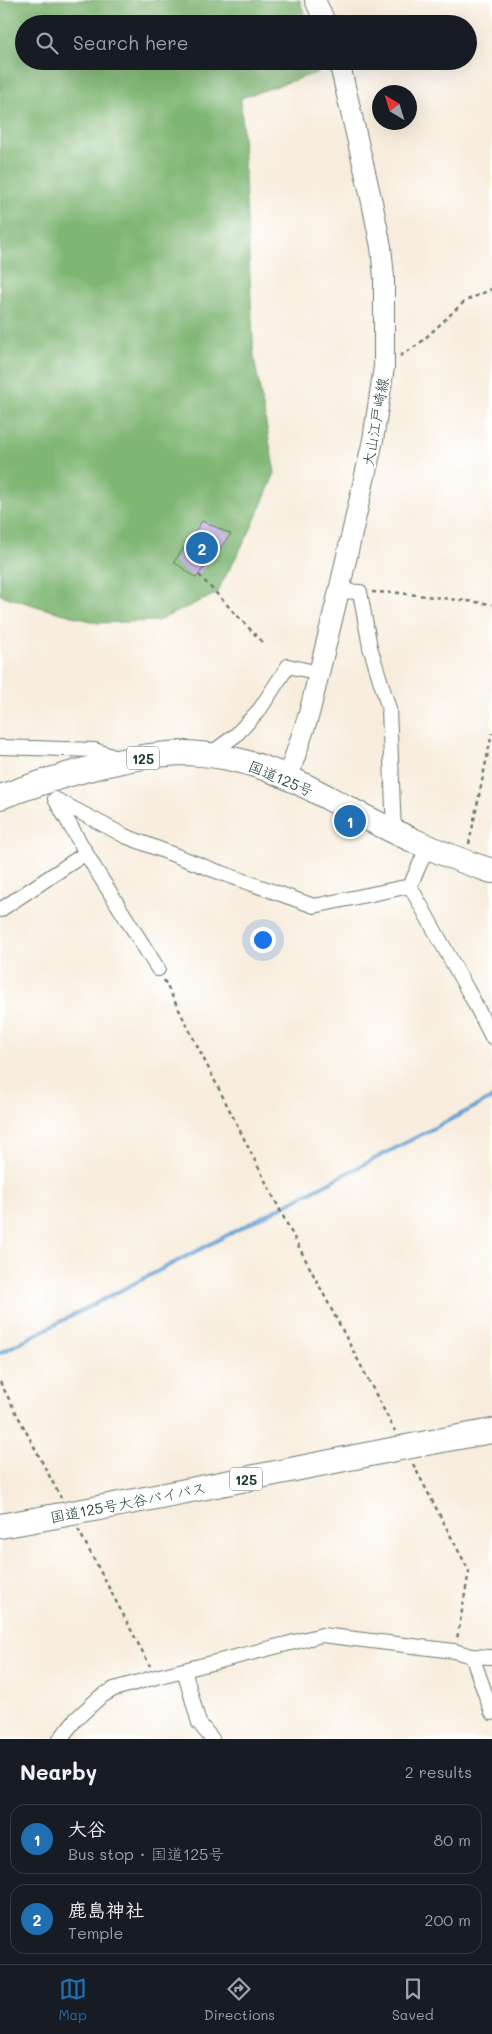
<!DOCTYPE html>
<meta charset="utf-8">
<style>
body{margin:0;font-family:Mali,"Klee One",sans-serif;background:#242831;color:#f1f3f6}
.compass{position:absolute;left:372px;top:85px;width:45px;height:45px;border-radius:50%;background:#171b24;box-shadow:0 5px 20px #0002;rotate:322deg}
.you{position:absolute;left:262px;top:939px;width:18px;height:18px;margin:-12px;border:4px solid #fff;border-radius:50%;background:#1a73e8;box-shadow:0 0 0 8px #1a73e833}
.badge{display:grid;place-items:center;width:32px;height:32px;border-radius:50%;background:#1f6fb2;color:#fff;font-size:16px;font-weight:700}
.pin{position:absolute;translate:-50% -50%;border:2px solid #fff;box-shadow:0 1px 5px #0006}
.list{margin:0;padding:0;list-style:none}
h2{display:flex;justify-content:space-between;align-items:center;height:65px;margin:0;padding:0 20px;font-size:21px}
h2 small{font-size:16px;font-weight:400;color:#9ea1a6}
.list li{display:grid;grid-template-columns:32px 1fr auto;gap:15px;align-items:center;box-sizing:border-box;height:70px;margin:0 10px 10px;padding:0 10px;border:1px solid #363941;border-radius:15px}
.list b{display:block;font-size:19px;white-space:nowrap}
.list p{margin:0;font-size:16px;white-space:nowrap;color:#9ea1a6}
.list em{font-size:16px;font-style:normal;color:#9ea1a6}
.icon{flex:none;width:28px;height:28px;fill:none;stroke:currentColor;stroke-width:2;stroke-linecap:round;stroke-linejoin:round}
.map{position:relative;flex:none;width:492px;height:1739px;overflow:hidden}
.search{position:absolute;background:#171b24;box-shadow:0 5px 20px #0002;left:15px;right:15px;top:15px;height:55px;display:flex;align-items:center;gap:12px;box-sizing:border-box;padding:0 18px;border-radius:28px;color:#9ea1a6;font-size:19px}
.sheet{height:225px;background:#171b24}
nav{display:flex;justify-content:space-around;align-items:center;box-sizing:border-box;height:70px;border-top:1px solid #363941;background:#171b24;font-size:14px;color:#9ea1a6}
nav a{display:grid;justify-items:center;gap:2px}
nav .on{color:#1f6fb2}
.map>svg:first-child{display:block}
.forest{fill:#7fb673;stroke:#4f7a54}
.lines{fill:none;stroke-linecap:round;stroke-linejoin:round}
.stream{stroke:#5f9fd2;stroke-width:4}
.building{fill:#c2a8e1}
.minor-casing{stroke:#6b7b6f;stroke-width:16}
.secondary-casing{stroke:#6b7b6f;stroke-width:22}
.trunk-casing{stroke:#6b7b6f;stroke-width:26}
.path{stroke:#6b7b6f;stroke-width:2.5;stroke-dasharray:4 4;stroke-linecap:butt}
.minor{stroke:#fff;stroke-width:14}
.secondary{stroke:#fff;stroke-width:20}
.trunk{stroke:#fff;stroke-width:24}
.labels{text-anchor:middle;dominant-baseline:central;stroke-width:4;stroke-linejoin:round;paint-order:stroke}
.shield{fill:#fff;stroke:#627771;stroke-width:1}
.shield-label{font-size:14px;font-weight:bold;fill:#1f3d34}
.street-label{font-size:15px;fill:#1f3d34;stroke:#fff}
</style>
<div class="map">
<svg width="492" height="1739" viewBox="0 0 492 1739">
<rect width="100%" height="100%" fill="#fff"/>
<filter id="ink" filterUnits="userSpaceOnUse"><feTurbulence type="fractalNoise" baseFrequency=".02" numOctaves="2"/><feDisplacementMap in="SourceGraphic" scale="10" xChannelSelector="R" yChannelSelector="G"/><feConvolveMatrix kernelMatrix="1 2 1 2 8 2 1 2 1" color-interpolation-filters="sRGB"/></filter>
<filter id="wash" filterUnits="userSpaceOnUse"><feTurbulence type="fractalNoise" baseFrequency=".0096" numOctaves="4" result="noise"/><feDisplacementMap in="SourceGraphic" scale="20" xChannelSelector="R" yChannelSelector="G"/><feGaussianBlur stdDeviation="1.12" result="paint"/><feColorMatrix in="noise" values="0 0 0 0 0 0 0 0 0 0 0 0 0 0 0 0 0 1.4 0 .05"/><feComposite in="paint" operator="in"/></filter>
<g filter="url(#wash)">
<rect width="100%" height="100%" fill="#f8eddd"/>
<path class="forest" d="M0,0H300L307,24H24V61H316L319,72L241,98L254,357L275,473L250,531L216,594L157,621L98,623L46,609L0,595Z"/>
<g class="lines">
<path class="stream" d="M0,1353L492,1098"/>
</g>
<g id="blocks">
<path class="building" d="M202,521L231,534L196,578L174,562Z"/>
</g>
</g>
<g filter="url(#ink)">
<use href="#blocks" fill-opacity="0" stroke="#6b7b6f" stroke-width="1"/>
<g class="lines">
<g class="minor-casing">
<path id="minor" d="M339,591L360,592L370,647L389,709L394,832
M0,747L95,750L120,759
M209,755L236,735L260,709L288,666L319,673
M55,799L125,836L216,871L314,906L410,886
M55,799L94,867L158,969
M427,848L410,886L472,998L492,1037
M0,910L86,853
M472,1656L492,1713
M184,1670L199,1723L212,1739
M60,1739L75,1720L100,1697L114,1689L156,1677L322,1635L454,1651L472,1656L492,1657"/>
</g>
<g class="secondary-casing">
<path id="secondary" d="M315,0L326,24
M288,777L309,714L339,591L373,440L384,367V277L381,247L372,202L339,61"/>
</g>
<g class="trunk-casing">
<path id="trunk" d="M0,797C52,778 132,753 187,753C212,754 238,759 261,767C291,777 319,793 347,808C394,832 441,855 492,871
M0,1526C165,1498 328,1460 492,1431"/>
</g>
<path class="path" d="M400,356L419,344L465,301L492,289
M199,575L264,644
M372,592L400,593L492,604
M469,844L492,733
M164,980L287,1224L395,1431
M0,1382L61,1498
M413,1464L469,1571L457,1639
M78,1529L150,1666"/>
<use href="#minor" class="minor"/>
<use href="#secondary" class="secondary"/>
<use href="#trunk" class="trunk"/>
</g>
</g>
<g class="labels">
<g class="shield">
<rect x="127" y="746.5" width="32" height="23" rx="4"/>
<rect x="230" y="1467.5" width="32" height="23" rx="4"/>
</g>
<g class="shield-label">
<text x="143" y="758">125</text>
<text x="246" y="1479">125</text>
</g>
<g class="street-label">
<text transform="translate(375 422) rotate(-80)">大山江戸崎線</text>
<text transform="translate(281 778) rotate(23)">国道125号</text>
<text transform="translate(128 1502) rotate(-11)">国道125号大谷バイパス</text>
</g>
</g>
</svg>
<svg class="compass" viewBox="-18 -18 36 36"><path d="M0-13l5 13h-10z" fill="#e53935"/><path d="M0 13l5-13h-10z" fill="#9ea1a6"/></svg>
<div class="you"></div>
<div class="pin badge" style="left:350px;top:821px">1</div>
<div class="pin badge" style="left:202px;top:548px">2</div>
<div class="search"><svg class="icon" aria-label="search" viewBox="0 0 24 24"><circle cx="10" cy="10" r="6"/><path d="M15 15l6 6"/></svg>Search here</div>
</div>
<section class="sheet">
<h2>Nearby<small>2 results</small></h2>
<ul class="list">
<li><span class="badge">1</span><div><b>大谷</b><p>Bus stop · 国道125号</p></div><em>80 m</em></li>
<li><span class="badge">2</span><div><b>鹿島神社</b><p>Temple</p></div><em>200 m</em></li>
</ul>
</section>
<nav>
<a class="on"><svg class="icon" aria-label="map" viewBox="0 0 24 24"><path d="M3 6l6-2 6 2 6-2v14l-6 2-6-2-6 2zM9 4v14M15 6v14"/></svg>Map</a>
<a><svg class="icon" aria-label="directions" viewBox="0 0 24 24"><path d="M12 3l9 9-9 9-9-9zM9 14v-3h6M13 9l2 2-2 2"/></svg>Directions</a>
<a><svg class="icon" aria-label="saved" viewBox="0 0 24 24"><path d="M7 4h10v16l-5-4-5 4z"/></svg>Saved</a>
</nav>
